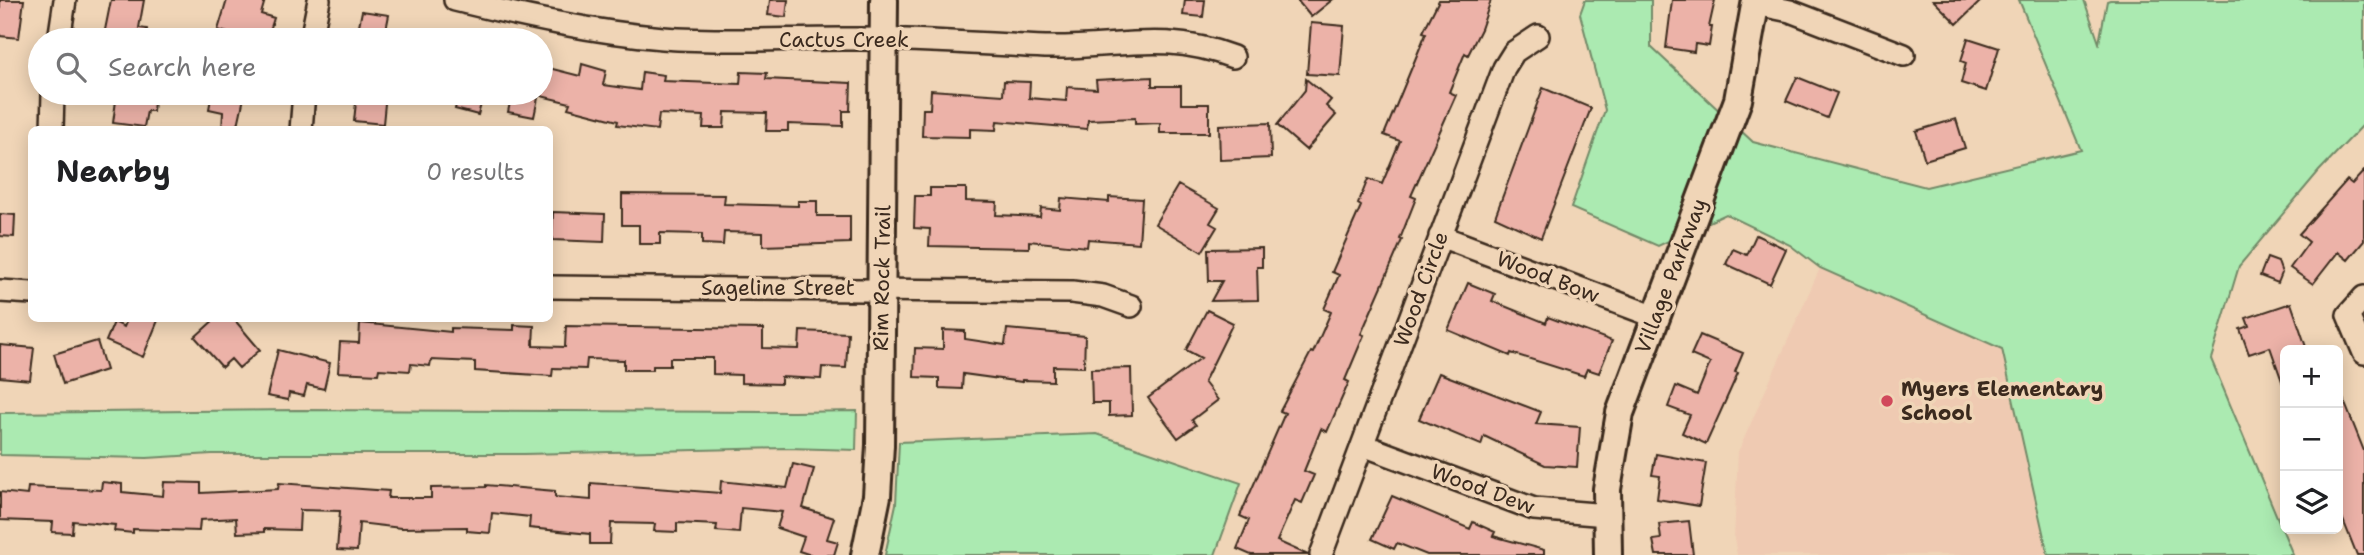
<!DOCTYPE html>
<meta charset="utf-8">
<style>
body{margin:0;font-family:"Shantell Sans",sans-serif;background:#f6f6f6;color:#202124}
.controls{position:absolute;right:21px;bottom:21px;display:grid;overflow:hidden;border-radius:10px;box-shadow:0 4px 18px #0003}
.controls button{width:63px;height:63px;display:grid;place-items:center;padding:0;border:0;border-bottom:2px solid #e0e0e0;background:#fff;color:#202124;font:35px sans-serif}
.list{margin:0;padding:0;list-style:none}
h2{display:flex;justify-content:space-between;align-items:center;height:91px;margin:0;padding:0 28px;font-size:30px}
h2 small{font-size:23px;font-weight:400;color:#757577}
.icon{flex:none;width:38px;height:38px;fill:none;stroke:currentColor;stroke-width:2;stroke-linecap:round;stroke-linejoin:round}
.map{position:relative;flex:none;width:2364px;height:555px;overflow:hidden}
.search{position:absolute;background:#fff;box-shadow:0 4px 18px #0003;left:28px;top:28px;width:525px;height:77px;display:flex;align-items:center;gap:18px;box-sizing:border-box;padding:0 24px;border-radius:38px;color:#757577;font-size:26px}
.panel{position:absolute;background:#fff;box-shadow:0 4px 18px #0003;left:28px;top:126px;width:525px;height:196px;border-radius:10px}
.map>svg:first-child{display:block}
.built{fill:#efcab2}
.green{fill:#abeab1;stroke:#738a68;stroke-width:2}
.building{fill:#ecb2a8;stroke:#3b2a1e;stroke-width:2}
.lines{fill:none;stroke-linecap:round;stroke-linejoin:round}
.minor-casing{stroke:#3b2a1e;stroke-width:26}
.tertiary-casing{stroke:#3b2a1e;stroke-width:32}
.minor{stroke:#f0d5b7;stroke-width:21}
.tertiary{stroke:#f0d5b7;stroke-width:26}
.poi-dot{fill:#d1495b;stroke:#f0d5b7;stroke-width:2.5}
.labels{text-anchor:middle;dominant-baseline:central;stroke-width:7;stroke-linejoin:round;paint-order:stroke}
.street-label{font-size:21px;fill:#3b2a1e;stroke:#f0d5b7}
.poi-label{font-size:21px;font-weight:bold;fill:#3b2a1e;stroke:#f0d5b7;text-anchor:start}
</style>
<div class="map">
<svg width="2364" height="555" viewBox="0 0 2364 555">
<rect width="100%" height="100%" fill="#f0d5b7"/>
<filter id="ink" filterUnits="userSpaceOnUse"><feTurbulence type="fractalNoise" baseFrequency=".0143" numOctaves="2"/><feDisplacementMap in="SourceGraphic" scale="14" xChannelSelector="R" yChannelSelector="G"/><feConvolveMatrix kernelMatrix="1 2 1 2 8 2 1 2 1" color-interpolation-filters="sRGB"/></filter>
<g filter="url(#ink)">
<path class="built" d="M1820,268L2002,350L2048,555H1737L1734,538L1738,452Z"/>
<path class="green" d="M1585,0H1651V47L1753,142L1926,187L2081,150L2019,0H2084L2099,43L2107,1L2110,0H2364V124L2319,171L2239,266L2211,359L2293,555H2048L2002,349L1820,268L1790,245L1726,214L1658,246L1571,208L1605,110L1580,14Z
M297,410L793,412L857,411L856,450L787,448L524,454H212L147,458L0,455V413Z
M1097,434L1241,483L1215,555H885L896,504L899,442Z"/>
<path class="building" d="M0,0H24L19,38L0,36Z
M111,0H144L139,28L147,29L146,40H103Z
M227,0H265L261,14L274,18L267,40H232L234,35L218,30Z
M770,0H788L786,17L768,15Z
M1185,0H1205L1203,17L1183,15Z
M1297,0H1332L1311,17Z
M1439,0H1491L1481,29L1468,55L1465,53L1449,92L1456,95L1411,196L1416,198L1400,239L1402,240L1361,334L1364,335L1345,380L1349,382L1327,432L1321,429L1304,471L1314,475L1302,503L1295,500L1277,541L1308,555H1251L1237,549L1249,520L1240,516L1285,413L1280,411L1311,352L1313,353L1331,312L1324,309L1339,275L1332,272L1361,206L1358,204L1368,179L1382,184L1400,141L1384,135L1426,33L1423,32Z
M1672,0H1715L1709,27H1712L1709,46L1695,44L1694,52L1666,48Z
M1933,0H1982L1957,24Z
M362,11L389,15L384,40H356Z
M1311,23L1344,26L1340,76L1307,74Z
M1968,38L1999,48L1986,91L1961,83L1966,63L1961,61Z
M582,64L606,71L603,85L640,90L642,72L664,75L663,81L740,84L741,72L767,73L766,79L851,83L850,111H843V126L788,124V131H766L767,113L725,112L724,128H703L704,116L659,114L657,130L617,125L618,121L568,108L570,103L541,96V66L580,76Z
M1152,77V86H1181V104H1209V133H1160V123L1135,124V118L1088,120L1087,129L997,121L996,130L970,129V137L922,136L923,109H930L931,90L1003,95L1004,81L1030,82L1029,98L1066,101L1067,87L1097,89L1096,80Z
M1797,77L1837,93L1827,118L1786,101Z
M1306,79L1331,100L1326,106L1336,115L1306,150L1277,125L1305,90Z
M1543,88L1591,108L1541,238L1495,217Z
M117,93H155L153,111H147L144,127L113,123Z
M212,93H245L237,130H222L223,112L209,109Z
M357,93H386L383,124L354,121Z
M459,93H484L478,115L455,109Z
M512,93H539L534,117L508,112Z
M1956,119L1965,148L1925,160L1916,131Z
M1270,123L1271,158L1220,160L1219,125Z
M2364,171V241L2348,260L2338,252L2313,284L2290,268L2309,242L2299,234L2347,180L2352,184Z
M1178,185L1219,208L1210,223L1217,227L1202,252L1155,224Z
M930,188H966V201L997,202L996,215L1040,217L1041,208L1060,210L1061,198L1109,202V197L1142,199L1139,243L1088,239L1087,247L1029,241V248L929,246L930,229L914,228L915,196H930Z
M622,194L725,195L724,204L798,206V201H817V216H850V243L763,246V233L724,232L723,245L702,244V234L660,233V244H639V225H622Z
M553,212L605,214L604,242L552,240Z
M0,214L15,215L14,237L0,236Z
M1756,235L1786,249L1770,284L1726,264L1733,249L1747,255Z
M1262,248V267H1257L1258,300L1211,301L1222,281H1209L1208,249Z
M2267,258L2278,262L2282,273L2278,283L2260,276Z
M1468,283L1495,294L1492,301L1546,323L1548,317L1612,341L1599,373L1587,369L1584,376L1511,353L1510,356L1448,330Z
M2291,303L2307,350H2285L2283,384L2270,347L2249,354L2240,329L2249,326L2246,318Z
M1207,310L1233,323L1204,382L1218,400L1192,420L1196,425L1178,438L1148,398L1201,358L1186,350Z
M128,318H159L143,357L106,341L114,322L124,327Z
M216,318H233L260,350L239,368L231,359L222,367L195,337Z
M360,323L451,332V328L514,330V325L534,326L533,346L565,347L566,326L763,329V348L799,349L800,331L848,333L846,368L822,367L821,379L781,377V384L741,383V375L713,374V358H670V366H653V370H624V360L587,359L586,369L553,368L552,376L475,371V362L431,360L430,366L411,364L410,371L379,369L378,374L338,372L340,342L359,343Z
M1007,329L1085,336L1084,367L1053,366V381L1022,380V382L963,374L962,389L939,388V378L914,377L915,348L943,349V330L965,331V339L1005,345Z
M1700,335L1743,353L1735,372L1738,373L1706,444L1682,433L1690,415L1668,407L1676,386L1697,395L1710,363L1691,355Z
M97,341L106,370L63,384L54,354Z
M0,345L34,348L30,380L0,377Z
M278,350L330,363L324,389L307,385L304,396L289,393L288,400L267,396Z
M1131,368L1132,415L1109,416V403H1092L1091,369Z
M1439,373L1541,412L1536,424L1580,427L1577,467L1545,465L1484,436L1481,445L1419,419Z
M2338,386L2364,451V555H2357L2338,507Z
M1656,454L1706,463L1699,506L1657,499L1660,476L1652,475Z
M793,464L814,469L803,508L834,518L827,539L838,542L834,555H811L799,551L804,537L777,528L782,512L741,508L739,533L716,531L717,525L677,523V532L654,531L655,524L611,523L610,544H590V534L529,528L530,517L492,513L490,533L467,531V527L401,528L359,523L357,551L337,550L340,511L300,510L299,530L264,529V532L237,533L236,518L200,520L199,531L133,529V533L114,531L115,525L73,521L72,533L52,532L53,522L0,520V492L27,495L28,487L101,490L102,482L122,484V492L163,496L164,482L201,483V493L278,489L279,483L389,491L388,498H431V488L486,487V485L555,491V497L591,500V483L720,493L721,481L787,488Z
M1392,496L1470,529L1473,522L1495,532L1493,536L1544,550V555H1427L1397,543L1394,549L1372,539Z
M1689,521L1693,555H1656L1653,540L1661,539L1659,524Z"/>
<g class="lines">
<g class="minor-casing">
<path id="minor" d="M455,0C524,17 593,32 663,38C729,43 794,38 859,39C921,39 983,44 1045,47C1117,49 1161,30 1233,57
M1756,4L1790,11L1904,55
M59,40L65,0
M311,40L319,0
M52,130L53,93
M301,130L304,93
M1440,236L1656,317
M550,287L1072,292L1103,296L1131,306
M0,291L32,293
M2364,297L2348,315L2364,353
M1363,445L1534,509L1607,515
M1321,555L1504,68L1514,52L1538,36"/>
</g>
<g class="tertiary-casing">
<path id="tertiary" d="M865,555L877,496L880,445L884,0
M1608,555L1607,489L1620,413L1738,100L1756,0"/>
</g>
<use href="#minor" class="minor"/>
<use href="#tertiary" class="tertiary"/>
</g>
</g>
<circle class="poi-dot" cx="1887" cy="401" r="7"/>
<g class="labels">
<g class="street-label">
<text x="844" y="40">Cactus Creek</text>
<text transform="translate(1671 276) rotate(-69)">Village Parkway</text>
<text transform="translate(1548 277) rotate(21)">Wood Bow</text>
<text transform="translate(882 278) rotate(-89)">Rim Rock Trail</text>
<text x="778" y="288">Sageline Street</text>
<text transform="translate(1421 289) rotate(-70)">Wood Circle</text>
<text transform="translate(1483 489) rotate(20)">Wood Dew</text>
</g>
<g class="poi-label">
<text x="1901" y="389">Myers Elementary<tspan x="1901" dy="24">School</tspan></text>
</g>
</g>
</svg>
<div class="controls">
<button>+</button>
<button>−</button>
<button><svg class="icon" aria-label="layers" viewBox="0 0 24 24"><path d="M12 4l9 5-9 5-9-5zM3 14l9 5 9-5"/></svg></button>
</div>
<div class="search"><svg class="icon" aria-label="search" viewBox="0 0 24 24"><circle cx="10" cy="10" r="6"/><path d="M15 15l6 6"/></svg>Search here</div>
<section class="panel">
<h2>Nearby<small>0 results</small></h2>
<ul class="list">
</ul>
</section>
</div>
